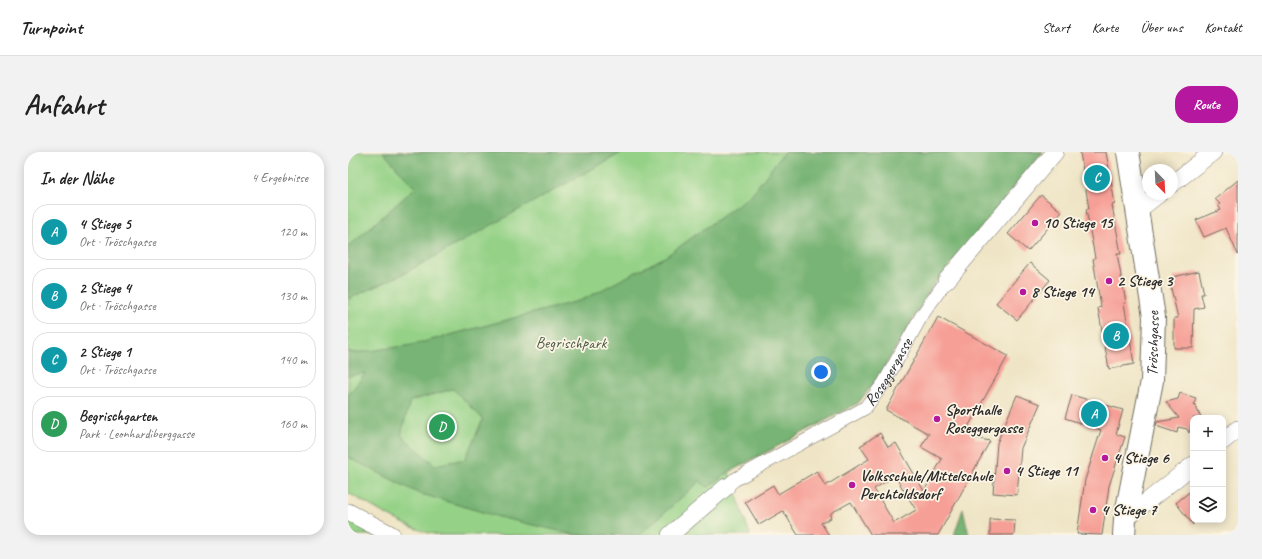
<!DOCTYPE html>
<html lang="de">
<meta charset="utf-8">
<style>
body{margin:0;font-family:Caveat,sans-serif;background:#f2f2f2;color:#222}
.controls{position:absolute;right:12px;bottom:12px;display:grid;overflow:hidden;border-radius:8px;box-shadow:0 2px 10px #0003}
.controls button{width:36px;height:36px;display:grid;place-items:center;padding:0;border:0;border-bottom:1px solid #e0e0e0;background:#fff;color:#222;font:20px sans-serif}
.compass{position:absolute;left:794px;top:12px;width:36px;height:36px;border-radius:50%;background:#fff;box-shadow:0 2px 10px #0003;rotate:156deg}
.you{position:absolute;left:473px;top:220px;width:14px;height:14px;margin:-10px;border:3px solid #fff;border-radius:50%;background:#1a73e8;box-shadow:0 0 0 6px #1a73e833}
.badge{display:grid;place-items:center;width:26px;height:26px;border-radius:50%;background:#b5179e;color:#fff;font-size:13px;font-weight:700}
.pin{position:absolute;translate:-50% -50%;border:2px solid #fff;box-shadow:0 1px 4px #0006}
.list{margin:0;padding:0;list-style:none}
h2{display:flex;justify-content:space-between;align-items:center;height:52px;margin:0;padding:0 16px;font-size:17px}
h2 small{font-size:13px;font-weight:400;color:#767676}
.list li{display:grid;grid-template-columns:26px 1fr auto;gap:12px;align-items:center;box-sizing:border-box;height:56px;margin:0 8px 8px;padding:0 8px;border:1px solid #e0e0e0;border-radius:16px}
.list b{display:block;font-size:15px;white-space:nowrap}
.list p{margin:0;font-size:13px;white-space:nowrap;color:#767676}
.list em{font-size:13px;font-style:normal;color:#767676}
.icon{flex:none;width:22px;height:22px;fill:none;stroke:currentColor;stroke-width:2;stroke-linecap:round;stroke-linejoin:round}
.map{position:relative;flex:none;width:890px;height:383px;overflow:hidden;border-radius:16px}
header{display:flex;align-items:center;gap:24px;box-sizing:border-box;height:56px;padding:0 20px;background:#fff;border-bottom:1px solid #e0e0e0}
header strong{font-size:19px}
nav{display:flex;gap:22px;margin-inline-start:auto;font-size:14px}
.intro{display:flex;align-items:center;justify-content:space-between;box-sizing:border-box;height:96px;padding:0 24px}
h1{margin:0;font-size:28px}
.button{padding:10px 18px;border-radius:16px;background:#b5179e;color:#fff;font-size:14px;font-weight:700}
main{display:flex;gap:24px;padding:0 24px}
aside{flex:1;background:#fff;border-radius:16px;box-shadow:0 2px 10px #0003}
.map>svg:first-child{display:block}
.green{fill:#95d287;stroke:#607e59}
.forest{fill:#78b474;stroke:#527050;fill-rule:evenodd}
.building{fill:#f69f96;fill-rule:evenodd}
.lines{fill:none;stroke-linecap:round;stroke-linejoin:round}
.pedestrian-casing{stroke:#706c61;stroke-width:14}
.minor-casing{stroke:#706c61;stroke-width:18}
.tertiary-casing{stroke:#706c61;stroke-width:24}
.pedestrian{stroke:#fff;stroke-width:13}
.minor{stroke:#fff;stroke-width:17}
.tertiary{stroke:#fff;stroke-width:22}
.poi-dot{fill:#b5179e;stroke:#fcf5e5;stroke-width:1.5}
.labels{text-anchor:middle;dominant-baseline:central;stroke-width:3.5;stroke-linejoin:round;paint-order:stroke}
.poi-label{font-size:16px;font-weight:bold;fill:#2b2b2b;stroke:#fcf5e5;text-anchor:start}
.park-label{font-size:16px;fill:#4b5d47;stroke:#fcf5e5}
.street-label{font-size:16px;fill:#2b2b2b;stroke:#fcf5e5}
</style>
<header>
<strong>Turnpoint</strong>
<nav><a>Start</a><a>Karte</a><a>Über uns</a><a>Kontakt</a></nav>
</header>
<div class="intro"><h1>Anfahrt</h1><a class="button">Route</a></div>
<main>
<aside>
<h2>In der Nähe<small>4 Ergebnisse</small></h2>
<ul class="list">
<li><span class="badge" style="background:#0f9aa8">A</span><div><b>4 Stiege 5</b><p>Ort · Tröschgasse</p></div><em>120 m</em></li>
<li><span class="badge" style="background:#0f9aa8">B</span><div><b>2 Stiege 4</b><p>Ort · Tröschgasse</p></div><em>130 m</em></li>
<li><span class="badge" style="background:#0f9aa8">C</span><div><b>2 Stiege 1</b><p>Ort · Tröschgasse</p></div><em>140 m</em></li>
<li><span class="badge" style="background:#2e9e5b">D</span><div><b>Begrischgarten</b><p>Park · Leonhardiberggasse</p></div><em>160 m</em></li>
</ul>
</aside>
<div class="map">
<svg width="890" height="383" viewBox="0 0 890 383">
<rect width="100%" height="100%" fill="#fcf5e5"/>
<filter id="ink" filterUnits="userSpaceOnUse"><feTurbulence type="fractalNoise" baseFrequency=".025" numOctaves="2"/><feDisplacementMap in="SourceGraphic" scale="8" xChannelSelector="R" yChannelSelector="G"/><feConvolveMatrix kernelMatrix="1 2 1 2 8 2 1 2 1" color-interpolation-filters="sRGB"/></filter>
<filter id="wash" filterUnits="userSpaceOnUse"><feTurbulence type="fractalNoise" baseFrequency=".012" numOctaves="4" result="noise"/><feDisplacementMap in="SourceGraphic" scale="16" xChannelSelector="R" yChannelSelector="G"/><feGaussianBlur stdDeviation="0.9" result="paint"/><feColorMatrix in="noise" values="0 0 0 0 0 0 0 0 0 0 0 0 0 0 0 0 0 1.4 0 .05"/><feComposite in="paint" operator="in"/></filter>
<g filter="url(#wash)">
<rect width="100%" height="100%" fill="#efe5c6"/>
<path class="green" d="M0,0H695L583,136L530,226L510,251L381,320L402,383H90C58,377 28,356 0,341Z
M0,366L32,383H0Z"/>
<path class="forest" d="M35,0H275L57,121L0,147V95L67,36Z
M436,0H695L583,136L530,226L510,251L381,320L359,336L352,329L291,383H228L151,365L70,341L0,305V244L17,221L0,224V199L6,201L64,193L234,148L317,105L403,43ZM105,237L135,267L117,307L87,313L53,283L62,249Z
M615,357L621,383H606Z"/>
<g id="blocks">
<path class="building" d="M732,0H758L767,52L764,53L773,102H769L778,151H776L786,212L761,217L750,156L753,155L745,107L747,106L738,57H741Z
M890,28V103L878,76L856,85L848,68L873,58L870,53L872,52L867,47Z
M693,43L714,60L680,99L660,82Z
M682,111L702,128L669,168L648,151Z
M851,119L856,142H853L856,155L846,157L845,196H826V166H830L822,132L826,131L825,125Z
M590,165L660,204L620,275L627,279V286L642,289L590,383H523L503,350L483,361V362L482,363L483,366L473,371L481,383H450L435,359L411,373L397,350L425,333L430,342L469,319L477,334L521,307L512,294L532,281L540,295L548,291L576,339L594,307L573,295L581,282L538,258ZM547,324L568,358L546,371L526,337Z
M832,241L848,246L846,252L847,253L853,266H845L841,281L839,277L830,275L829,281L808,274L809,270L831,266L818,250L830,247Z
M669,243L692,252L673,296L669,343L645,341L649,291Z
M724,243L775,258L768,282L777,285L761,334L754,383L729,382L737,328L753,278L717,266Z
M845,337V373L828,351Z
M642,367L667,368L666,383H642Z"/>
</g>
</g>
<g filter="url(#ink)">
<use href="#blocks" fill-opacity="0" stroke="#706c61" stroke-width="1"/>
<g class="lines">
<g class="pedestrian-casing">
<g id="pedestrian">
<path id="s1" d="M378,335L386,328L517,256L536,231L574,163L598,129"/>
</g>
</g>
<g class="minor-casing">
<path id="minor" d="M824,32L865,0
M789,59L811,42
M598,129L707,0
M875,289L890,277
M0,360L44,383
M777,367L845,313
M322,383L378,335"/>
</g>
<g class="tertiary-casing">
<g id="tertiary">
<path id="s2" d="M776,383L777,367L804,229L806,165L780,0"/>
</g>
</g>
<use href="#pedestrian" class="pedestrian"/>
<use href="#minor" class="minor"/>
<use href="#tertiary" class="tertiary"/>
</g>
</g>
<g class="poi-dot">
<circle cx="687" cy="71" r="4"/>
<circle cx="761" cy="129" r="4"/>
<circle cx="675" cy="140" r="4"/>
<circle cx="589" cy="267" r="4"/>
<circle cx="757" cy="306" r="4"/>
<circle cx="659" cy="319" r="4"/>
<circle cx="504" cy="333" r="4"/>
<circle cx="745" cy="358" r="4"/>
</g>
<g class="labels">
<g class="poi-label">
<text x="695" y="71">10 Stiege 15</text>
<text x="769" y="129">2 Stiege 3</text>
<text x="683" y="140">8 Stiege 14</text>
<text x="597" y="258">Sporthalle<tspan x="597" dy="18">Roseggergasse</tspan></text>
<text x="765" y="306">4 Stiege 6</text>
<text x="667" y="319">4 Stiege 11</text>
<text x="512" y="324">Volksschule/Mittelschule<tspan x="512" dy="18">Perchtoldsdorf</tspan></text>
<text x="753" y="358">4 Stiege 7</text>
</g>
<g class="park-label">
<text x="223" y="191">Begrischpark</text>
</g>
<g class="street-label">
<text stroke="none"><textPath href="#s2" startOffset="194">Tröschgasse</textPath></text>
<text stroke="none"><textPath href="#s1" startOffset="203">Roseggergasse</textPath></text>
</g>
</g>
</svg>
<div class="controls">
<button>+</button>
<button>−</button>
<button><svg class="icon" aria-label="layers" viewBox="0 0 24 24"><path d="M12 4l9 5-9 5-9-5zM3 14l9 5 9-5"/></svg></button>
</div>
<svg class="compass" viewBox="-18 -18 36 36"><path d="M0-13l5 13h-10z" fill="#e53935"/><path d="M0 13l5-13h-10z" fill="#767676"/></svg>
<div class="you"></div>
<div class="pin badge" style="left:746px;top:262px;background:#0f9aa8">A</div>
<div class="pin badge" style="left:768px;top:184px;background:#0f9aa8">B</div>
<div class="pin badge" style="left:749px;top:26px;background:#0f9aa8">C</div>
<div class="pin badge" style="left:94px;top:275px;background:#2e9e5b">D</div>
</div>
</main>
